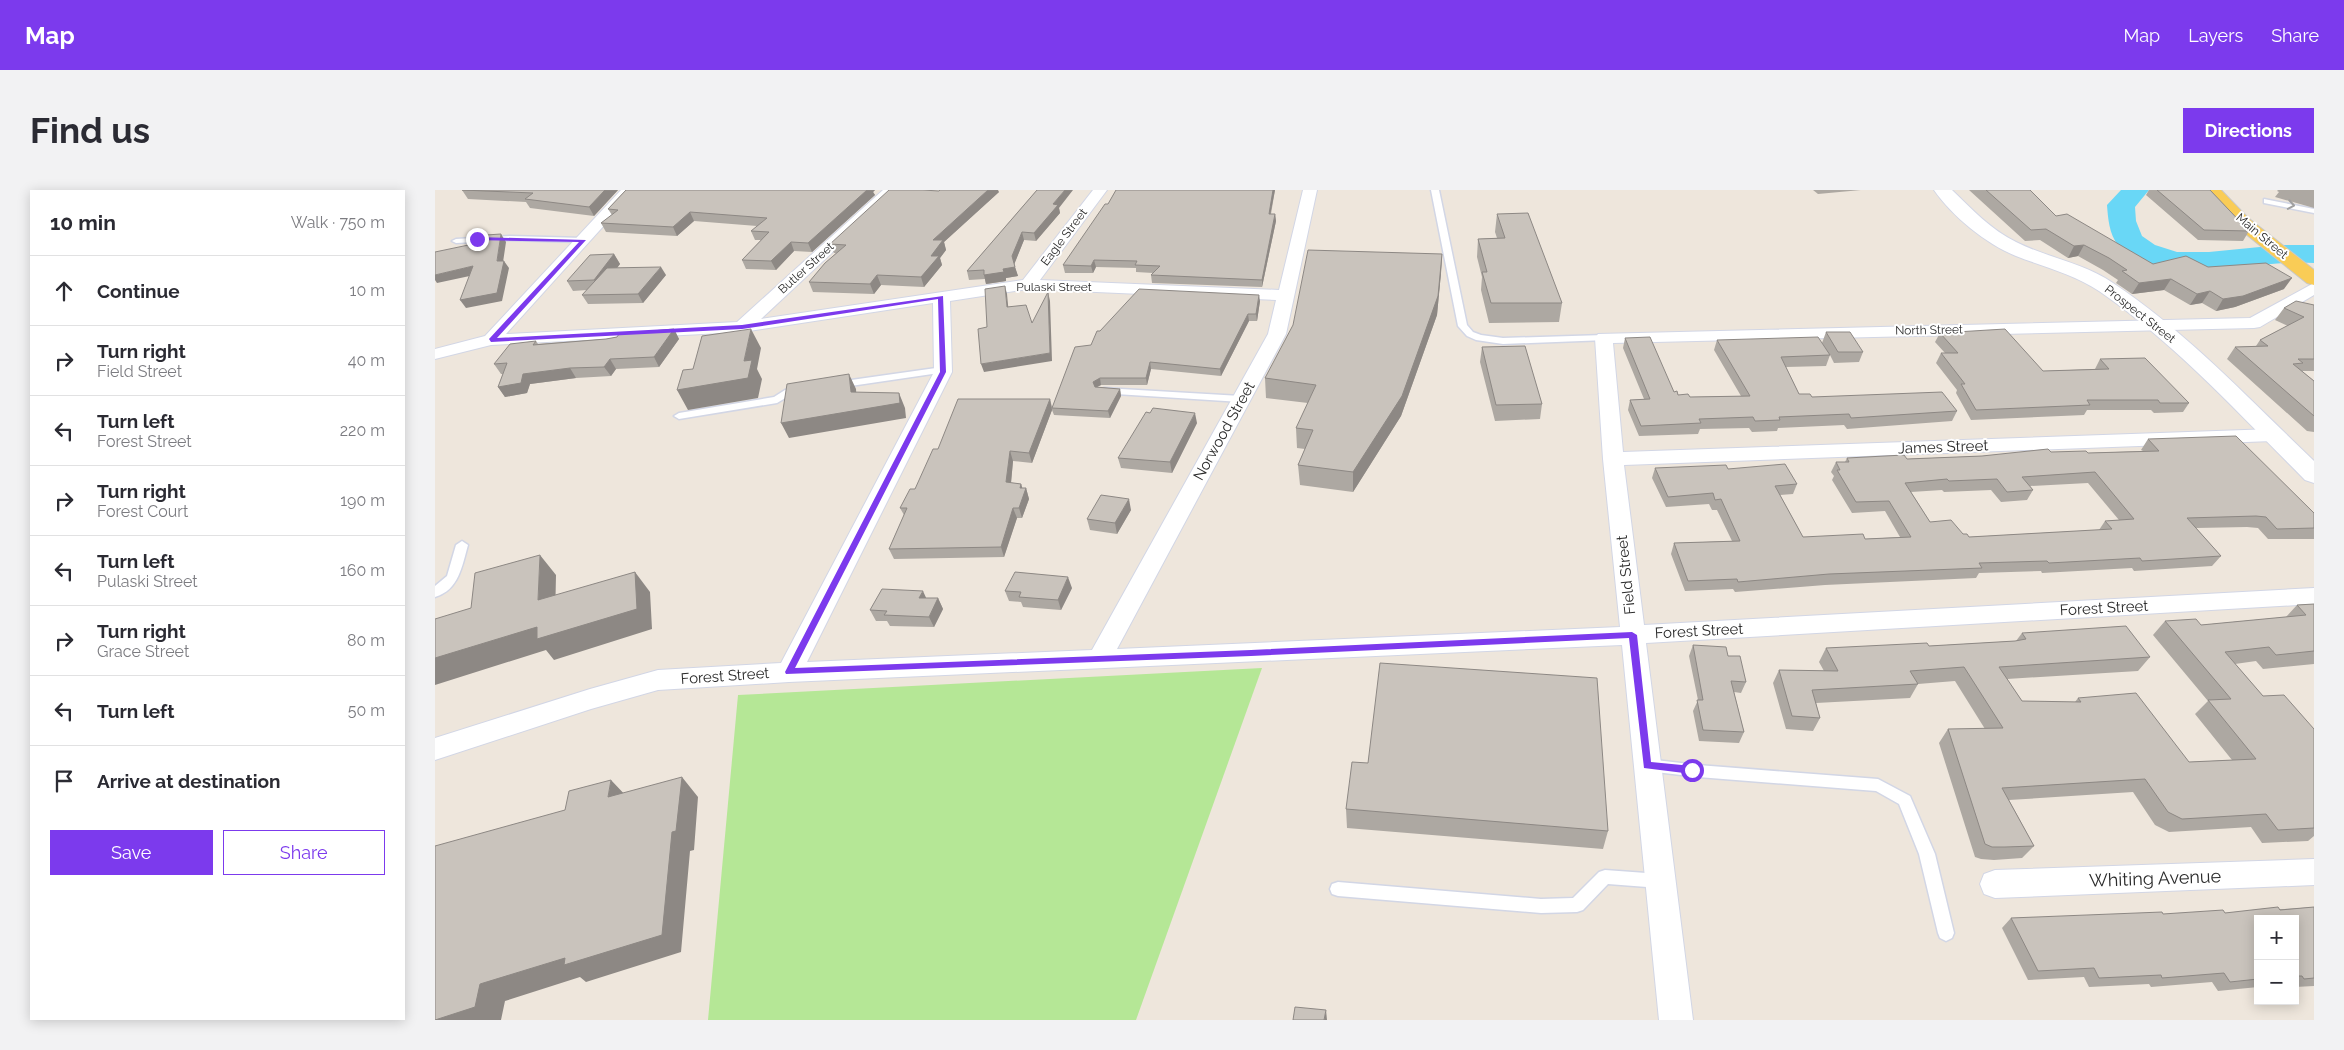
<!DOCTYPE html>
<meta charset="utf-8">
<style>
body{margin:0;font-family:Raleway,sans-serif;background:#f2f2f3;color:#2b2b33}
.controls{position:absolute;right:15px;bottom:15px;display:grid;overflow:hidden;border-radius:0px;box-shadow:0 2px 12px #0003}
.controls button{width:45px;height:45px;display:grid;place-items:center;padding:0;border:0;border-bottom:1px solid #e1e1e2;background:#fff;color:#2b2b33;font:25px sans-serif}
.stop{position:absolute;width:15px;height:15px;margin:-11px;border:4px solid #7c3aed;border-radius:50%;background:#fff}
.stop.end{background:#7c3aed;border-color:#fff;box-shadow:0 1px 5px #0008}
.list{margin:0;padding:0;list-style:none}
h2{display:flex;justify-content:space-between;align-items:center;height:65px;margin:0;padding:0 20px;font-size:21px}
h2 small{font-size:16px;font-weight:400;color:#7c7c81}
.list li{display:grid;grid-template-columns:32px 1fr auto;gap:15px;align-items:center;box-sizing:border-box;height:70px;padding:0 20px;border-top:1px solid #e1e1e2}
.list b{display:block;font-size:19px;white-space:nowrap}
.list p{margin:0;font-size:16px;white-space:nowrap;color:#7c7c81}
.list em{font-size:16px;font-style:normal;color:#7c7c81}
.actions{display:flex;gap:10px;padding:15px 20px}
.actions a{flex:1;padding:11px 0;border:1px solid #7c3aed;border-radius:0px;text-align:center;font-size:18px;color:#7c3aed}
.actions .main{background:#7c3aed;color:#fff}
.icon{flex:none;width:28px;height:28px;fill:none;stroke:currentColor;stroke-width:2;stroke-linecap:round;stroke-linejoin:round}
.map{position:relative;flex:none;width:1879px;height:830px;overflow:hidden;border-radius:0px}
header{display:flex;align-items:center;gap:30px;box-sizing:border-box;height:70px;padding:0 25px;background:#7c3aed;color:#fff}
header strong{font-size:24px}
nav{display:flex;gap:28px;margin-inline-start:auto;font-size:18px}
.intro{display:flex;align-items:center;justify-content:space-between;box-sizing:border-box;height:120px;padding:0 30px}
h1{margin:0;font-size:35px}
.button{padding:12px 22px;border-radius:0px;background:#7c3aed;color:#fff;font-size:18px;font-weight:700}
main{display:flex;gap:30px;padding:0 30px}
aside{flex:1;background:#fff;border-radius:0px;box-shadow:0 2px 12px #0003}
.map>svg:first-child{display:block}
.green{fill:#b5e796}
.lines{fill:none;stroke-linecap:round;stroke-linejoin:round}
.river{fill:#69d7f6;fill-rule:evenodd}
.lane-casing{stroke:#d2d6e5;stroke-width:3}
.street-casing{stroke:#d2d6e5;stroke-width:2}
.secondary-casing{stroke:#d2d6e5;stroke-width:2}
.primary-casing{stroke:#c8c8c8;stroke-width:2}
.lane{fill:#fff;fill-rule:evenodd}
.street{fill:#fff;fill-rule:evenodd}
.secondary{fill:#fff;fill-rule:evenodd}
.primary{fill:#f9cc56;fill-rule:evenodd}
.wall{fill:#ada8a2;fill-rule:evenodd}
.shaded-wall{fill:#8d8884}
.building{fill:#c9c3bc;stroke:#8d8884;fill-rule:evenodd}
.oneway{stroke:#a0a0a0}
.route{fill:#7c3aed}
.labels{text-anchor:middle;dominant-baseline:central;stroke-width:4;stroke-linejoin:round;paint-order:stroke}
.far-street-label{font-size:12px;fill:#2b2b2b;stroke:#fff}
.street-label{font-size:15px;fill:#2b2b2b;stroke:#fff}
.near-street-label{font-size:18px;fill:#2b2b2b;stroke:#fff}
</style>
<header>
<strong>Map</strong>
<nav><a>Map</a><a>Layers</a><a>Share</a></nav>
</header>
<div class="intro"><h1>Find us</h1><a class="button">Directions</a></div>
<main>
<aside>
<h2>10 min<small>Walk · 750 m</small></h2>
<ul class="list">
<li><svg class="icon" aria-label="ahead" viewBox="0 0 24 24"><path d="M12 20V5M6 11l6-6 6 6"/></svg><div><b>Continue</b></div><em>10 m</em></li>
<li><svg class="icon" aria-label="right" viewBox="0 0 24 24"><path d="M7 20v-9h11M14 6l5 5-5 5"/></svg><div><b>Turn right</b><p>Field Street</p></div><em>40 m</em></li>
<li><svg class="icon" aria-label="left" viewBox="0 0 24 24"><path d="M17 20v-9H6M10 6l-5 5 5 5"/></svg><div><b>Turn left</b><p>Forest Street</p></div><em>220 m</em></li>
<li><svg class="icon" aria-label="right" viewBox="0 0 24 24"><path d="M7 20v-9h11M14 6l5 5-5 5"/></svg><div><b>Turn right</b><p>Forest Court</p></div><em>190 m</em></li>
<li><svg class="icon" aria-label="left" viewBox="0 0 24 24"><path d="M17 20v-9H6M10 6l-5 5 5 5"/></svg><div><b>Turn left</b><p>Pulaski Street</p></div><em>160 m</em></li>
<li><svg class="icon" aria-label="right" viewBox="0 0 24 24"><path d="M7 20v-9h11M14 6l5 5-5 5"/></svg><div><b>Turn right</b><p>Grace Street</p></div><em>80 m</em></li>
<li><svg class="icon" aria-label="left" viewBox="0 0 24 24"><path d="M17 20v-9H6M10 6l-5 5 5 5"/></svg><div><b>Turn left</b></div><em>50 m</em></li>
<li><svg class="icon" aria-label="arrive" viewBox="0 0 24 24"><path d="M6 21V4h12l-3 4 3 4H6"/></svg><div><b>Arrive at destination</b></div></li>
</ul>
<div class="actions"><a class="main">Save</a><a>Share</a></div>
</aside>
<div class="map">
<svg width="1879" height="830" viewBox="0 0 1879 830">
<rect width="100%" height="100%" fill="#eee6dc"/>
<path class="green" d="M827,478L701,830H273L303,505Z"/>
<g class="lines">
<path class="river" d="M1686,0H1714L1700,17L1701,31L1707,46L1720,55L1742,62H1774L1845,55H1879V73C1825,68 1723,101 1683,55C1674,44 1673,28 1672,15Z"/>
<g class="lane-casing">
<path id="lane" d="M996,0H1004L1032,135L1038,142L1046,145L1068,148L1169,145L1172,146V150L1068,154L1041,150L1032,146L1023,136Z
M1829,9L1879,19V23L1829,13Z
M75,46L148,48L152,50L148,52L75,50L21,53L17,51L21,49Z
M508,177L513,180L511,182L402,198L397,195L402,192Z
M365,197L369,198V202L357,204L342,213L244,229L239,226L244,223L339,207L350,200Z
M669,198L806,206L811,209L806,212L665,203L664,201Z
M27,351L33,355C27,376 24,400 0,407V396L12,386L21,355Z
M1212,569L1263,575L1443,589L1475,606L1500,664L1519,743L1517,748L1511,751L1505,748L1503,743L1484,664L1464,614L1441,601L1263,587L1212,581L1207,579L1205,575L1207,571Z
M1170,680L1225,684L1231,686L1233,691L1231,696L1225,698L1173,694L1148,720L1142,722L1106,723L903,706L897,704L895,699L897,694L903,692L1106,709L1138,708L1164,682Z"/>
</g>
<g class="street-casing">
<path id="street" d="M186,0H201L71,144L302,132L448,0H464L326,129L588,90L658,0H672L605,90L844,100L868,0H882L851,144L682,459L1185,437L1168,269L1160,148L1163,144L1815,128L1879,93V105L1825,137L1819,138L1178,153L1188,262L1838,239L1845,241L1848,245L1845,249L1838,251L1189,275L1209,435L1879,398V414L1211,453L1258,830H1224L1187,455L354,492L223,500L156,519L0,570V548L155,499L223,480L346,473L499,182L498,113L307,142L56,155L0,169V159L50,146ZM593,99L841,110L833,144L657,460L372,472L517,182L515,111Z
M1879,669V695L1560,708L1549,704L1545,694L1549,684L1560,680Z"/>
</g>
<g class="secondary-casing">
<path id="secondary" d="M1499,0H1517C1537,19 1556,40 1581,52C1613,68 1649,73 1678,93C1753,143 1815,210 1879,271V293L1870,290C1805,225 1741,154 1664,101C1639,84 1609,77 1581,66C1551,54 1517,26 1499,0Z"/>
</g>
<g class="primary-casing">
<path id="primary" d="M1769,0H1786L1813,28L1879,80V95L1872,93L1801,36Z"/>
</g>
<use href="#lane" class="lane"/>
<use href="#street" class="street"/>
<use href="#secondary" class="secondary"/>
<use href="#primary" class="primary"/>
</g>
<path class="wall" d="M27,0H183L159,26L95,18L91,12L33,9Z
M191,0H440L438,2L440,5L377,62L359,61L341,80L311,79L307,70L326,50H320L316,41L322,36L259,31L242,46L171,42L166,33L177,25L173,19Z
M602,0L624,18L625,23L601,51L589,50L579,74L583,86L571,88V91L551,94L550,89L534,90L532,81Z
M681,0H840L836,24H840L841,31L827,97L717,93L716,85L718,83L701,82V78L661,77L658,83H630L628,75L673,14Z
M1378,0H1426L1383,4Z
M1534,0H1595L1621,26L1718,74L1773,77L1849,99L1800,117L1781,121L1767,113L1755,115L1729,100L1697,104L1681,93L1683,90L1668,80L1643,66L1633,68L1605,50L1590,51Z
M1714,0H1775L1814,41L1808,51L1763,50L1711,5Z
M1843,0H1879V18L1840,7L1844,2L1842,1Z
M504,1L564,2L509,52L511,60L505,68L507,75L489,97L446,95L439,104L378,102L374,92L401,63H399L395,54Z
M1062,24L1127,113L1124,132L1054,133L1046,100L1047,87L1042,67L1043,49L1062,48L1060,42Z
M179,64L185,74L182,78L231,85L208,113L153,114L147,105L152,100L138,101L132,91Z
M1007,64L1006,83L1002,125L966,226L918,302L865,295L863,275L870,259L862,258L861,238L873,213L831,208L830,188Z
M825,111L822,131H814L786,186L716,179L712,195H666L662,197L685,199L686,206L675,228L619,225L617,220L597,273L578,271L576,293L586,294L587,298H591L594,309L587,328H582L569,367L459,369L454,359L469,325L465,318L480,299L503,259L615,209L617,217L665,141Z
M1879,115V181H1867L1879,191V242L1872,241L1792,169L1800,157L1821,156L1825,150L1853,136L1840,130L1849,118Z
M239,139L244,149L224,177L181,179L176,186L141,188L95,194L92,203L70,207L63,197L68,184H66L59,174L101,151L103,154L171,149Z
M1391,142L1428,162L1424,172L1399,173L1395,165L1391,176L1351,177L1364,204L1377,207L1522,221L1517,231L1412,239L1409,235L1343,238L1342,241L1317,242L1314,238L1265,239L1263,244L1204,246L1193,220L1195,210L1209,209L1188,158L1190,148L1239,202L1243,205L1255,207L1306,206L1279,160L1282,150L1392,161L1387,153Z
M1505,143L1608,181L1660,179L1665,169L1754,213L1748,222L1719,223L1716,220H1652L1649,225L1536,230L1521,203L1522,200L1501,173L1506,163H1510L1500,152Z
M1047,157L1107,214L1105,229L1060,231L1045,172Z
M715,223L762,233L737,283L686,278L683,268Z
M1713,249L1879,323V349H1833L1823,338L1812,337L1761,338L1786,366L1777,376L1699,381L1697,378L1607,383L1606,381L1544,383L1541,388L1390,395L1300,402L1298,399L1250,401L1236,364L1239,353L1297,351L1282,320H1277L1274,314L1231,317L1217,288L1220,278L1293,279L1362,294L1358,304L1345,305L1368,347L1430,349L1465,347L1450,321L1417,323L1397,290L1399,286L1396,282L1401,272H1410L1412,268L1472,269L1547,266L1616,262L1653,263L1708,261L1706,260ZM1653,293L1684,330L1670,331L1664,340L1534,347L1495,332L1476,302L1507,300L1509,302L1556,300L1566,312L1592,310L1598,300L1595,296Z
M696,320L682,344L655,340L652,329Z
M637,398L626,420L588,417L586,412L574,411L570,401Z
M491,408H503L508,419L499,437L455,436L452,431H441L435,420Z
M1879,414V474L1828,479L1821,471L1800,474L1828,506L1879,539V646L1873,651L1827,653L1816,637L1734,642L1720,635L1698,602L1574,610L1599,656L1587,668L1559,670L1546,669L1540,667L1504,553L1513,539H1550L1520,491L1483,494L1475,508L1381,513L1385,528L1378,541L1351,539L1338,493L1344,480L1389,481L1384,472L1391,458L1494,456L1581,451L1587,443L1715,467L1703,481L1572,489L1587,511L1640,512L1643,508L1754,572L1797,570L1760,524L1773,511L1718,445L1730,431L1766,435L1851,427L1862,415Z
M1258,455L1293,466L1311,492L1306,503L1299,502L1309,542L1304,553L1264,551L1258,521L1263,510L1254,466Z
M933,573L1173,641L1168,659L912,638L911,619Z
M1879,717V796L1860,797V729H1823V797L1783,801L1777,792L1716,797L1714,794L1654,797L1649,787L1593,790L1567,738L1576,728L1790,723Z"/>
<path class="shaded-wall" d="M170,0H183L159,26L154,17Z
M432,0H440L438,2L440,5L377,62L373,53Z
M553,0H563L564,2L509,52L511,60L505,68L507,75L489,97L486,87L496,66L498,50Z
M630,0H638L624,18L625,23L601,51L599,43L618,14Z
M838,0H840L834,31V24Z
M255,22L259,31L242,46L238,37Z
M840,24L841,31L827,97V90Z
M587,42L589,50L579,75L577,66Z
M66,44L71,52L67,79L62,71Z
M356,52L359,61L341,80L336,71Z
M1649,55L1643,66L1633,68L1639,56Z
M179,64L185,74L165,100L159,90Z
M1007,64L1006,83L1002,125L966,226L918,302V282Z
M659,70L661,77L658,83L656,76Z
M69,71L74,78L67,111L31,118L25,110Z
M38,76L44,84L2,93L0,90V85Z
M226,77L231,85L208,113L203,104Z
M580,77L583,86L571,88V91L551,94L549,85L568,79Z
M442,85L446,95L439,104L435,94Z
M1857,88L1849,99L1800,117L1781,121L1788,109Z
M1736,89L1729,100L1697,104L1704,93Z
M570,96L572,104L574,125L572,117Z
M1775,101L1767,113L1755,115L1762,104Z
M613,102L615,111L617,171L549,182L546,174L615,163Z
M824,105L825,111L822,131L821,124Z
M813,124L814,131L786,186L785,179Z
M239,139L244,149L224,177L219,167Z
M316,139L326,158L322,179L327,189L323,208L253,220L242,200L309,171Z
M175,169L181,179L176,186L169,177Z
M715,172L716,179L712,195L711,188Z
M135,178L141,188L95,194L92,203L70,207L63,197L88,184Z
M414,184L421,199L422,218L416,202Z
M665,188L666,195L660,198L658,192Z
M685,199L686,206L675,228L673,221Z
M464,203L470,218L471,228L354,248L346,233Z
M615,209L617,220L597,273L594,263Z
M760,223L762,233L737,283L735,272Z
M575,261L578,271L575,303L571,292Z
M586,294L589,303L591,298L594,309L587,328L584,318L585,298Z
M694,309L696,320L682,344L680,333Z
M578,318L582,328L569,367L566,357Z
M105,365L121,385L120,431L103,410Z
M200,382L215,402L217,439L119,470L111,460L0,495V468Z
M633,387L637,398L626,420L623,410Z
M488,401L493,412L484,408Z
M503,408L508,419L499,437L494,427Z
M247,587L263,607L259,660L255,661L246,762L151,792L145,787L70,811L66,830H0L237,642Z
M176,590L194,609L173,607Z
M891,820L892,830H889Z"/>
<path class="building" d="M27,0H170L154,17L90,9L98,3Z
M191,0H432L373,53L356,52L336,71L307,70L334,42L316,41L332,28L255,22L238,37L166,33L183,20L173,19Z
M454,0H488L504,1L505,0H553L498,50H508L496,66H504L486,87L442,85L435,94L374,92L390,73L411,55L395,54Z
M602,0H630L618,14L623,15L599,43L587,42L577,66L580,77L568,79L569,82L549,85V80L532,81Z
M681,0H838L834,24H840L827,90L716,85L725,76L700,75L702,71L659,70L656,76L628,75L670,14H673Z
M1551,0H1595L1621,26L1632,24L1718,74L1751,66L1773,77L1831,73L1857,88L1808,106L1788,109L1775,101L1762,104L1736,89L1704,93L1687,81L1692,80L1674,68L1649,55L1639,56L1611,39L1596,40Z
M1722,0H1775L1814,41L1769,40Z
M1093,23L1127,113H1056L1047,82H1052L1043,49L1070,48L1062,24Z
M66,44L62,71H69L62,103L25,110L38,76L0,85V62L43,53L44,50L51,45Z
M873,60L1007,64L1003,106L967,206L918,282L863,275L878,240L861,238L881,195L830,188L858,135Z
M179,64L159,90L132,91L155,65Z
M226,77L203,104L147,105L172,78Z
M570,96L572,117L591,115L597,133L613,102L615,163L546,174L543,139L552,137L550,99Z
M704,99L824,105L821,124H813L785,179L715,172L711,188H665L658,192L660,197L685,199L673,221L617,218L640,157L656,155L662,141H665Z
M1861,111L1879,115V169H1863L1868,173L1858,174L1879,191V226L1800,157L1833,156L1825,150L1869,127L1849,118Z
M239,139L219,167L175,169L169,177L135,178L88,184L86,193L63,197L72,173L59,174L75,154L101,151L98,155L171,149L182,147L184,144Z
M316,139L309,171L317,170L313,188L242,200L248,180L258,179L267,146Z
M1570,139L1608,181L1674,179L1665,169L1710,168L1754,213H1725L1723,210H1652L1655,215L1541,220L1526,194H1530L1506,163H1523L1505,143Z
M1391,142H1415L1428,162H1403Z
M1215,147L1239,202L1242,201L1243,205L1253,204L1255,207L1315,206L1282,150L1383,147L1395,165L1346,167L1364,204H1375L1377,207L1507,202L1522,221L1416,228L1414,224L1344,227L1345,230L1320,231L1318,227L1264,229L1266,233L1206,236L1195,210L1215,209L1190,148Z
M1090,156L1107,214L1061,215L1047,157Z
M414,184L416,202L464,203L465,213L346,233L352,194Z
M523,209H615L594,263L575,261L571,292L586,294L585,298H591L584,318H578L566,357L454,359L472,318H465L475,299H480L498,259H503Z
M718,218L760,223L735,272L683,268L711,222L715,223Z
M1801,246L1879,323V338L1842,339L1831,327L1821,326L1752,328L1786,366L1707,371L1705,368L1614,373L1612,371L1544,373L1547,378L1394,384L1303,392L1302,389L1253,391L1239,353L1305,351L1286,309L1280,310L1278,303L1233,307L1220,278L1291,275L1293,279L1350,274L1362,294L1340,296L1368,347L1428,344L1430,349L1476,347L1454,311L1421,312L1402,280H1405L1401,272H1414L1412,268L1469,265L1472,269L1547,266L1613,259L1616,262L1651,261L1653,263L1724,261L1713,249ZM1660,282L1699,329L1670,331L1677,339L1534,347L1532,344H1528L1516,330L1495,332L1470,293L1512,289L1514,291L1562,289L1572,302L1598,300L1587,287Z
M666,305L694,309L680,333L652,329Z
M105,365L103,410L200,382L202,419L102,449V437L0,468V429L36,418L40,383Z
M580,382L633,387L623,410L584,407L586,402L570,401Z
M447,399L488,401L484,408H503L494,427L449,425L452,421L435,420Z
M1879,414V461L1841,465L1834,457L1790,462L1828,506L1849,505L1879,539V638L1843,640L1831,624L1747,629L1733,622L1710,589L1567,598L1599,656L1570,657H1557L1550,654L1513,539L1568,538L1529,477L1475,481L1483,494L1377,500L1385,528L1357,526L1344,480L1403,481L1391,458L1492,453L1494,456L1580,451L1591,449L1587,443L1691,436L1715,467L1564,477L1587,511L1646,512L1643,508L1701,503L1754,572L1821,569L1773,510L1796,509L1730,431L1761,429L1766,435L1871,425L1862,415Z
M1258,455L1291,457L1293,466H1305L1311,492L1296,491L1309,542L1268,540L1262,510H1268Z
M945,473L1162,488L1173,641L911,619L917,572L933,573Z
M247,587L241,641L237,642L227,745L129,775L130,768L45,794L40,817L0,830V656L130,620L134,601L176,590L173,607Z
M1843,717L1845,720L1879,717V788L1869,789L1867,786H1860V729H1823V789L1795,792L1789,783L1727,788L1726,785L1664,788L1659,778L1603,781L1576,728L1727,722L1728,724L1788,720L1790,723Z
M860,817L891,820L889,830H858Z"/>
<defs><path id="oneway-chevron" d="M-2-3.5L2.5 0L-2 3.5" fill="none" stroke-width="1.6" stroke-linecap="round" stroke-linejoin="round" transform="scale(1.25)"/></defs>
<use class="oneway" href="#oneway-chevron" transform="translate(1856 15) rotate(10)"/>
<path class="route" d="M42,47L151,50L62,148L307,135L508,106L511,182L360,478L816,460L1197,442L1202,445L1216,572L1257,576L1262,580L1257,584L1209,578L1194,448L816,466L351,484L350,482L505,182L503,109L307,139L56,152L54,149L144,52L40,50Z"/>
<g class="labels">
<g class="far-street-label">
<text transform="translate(1827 46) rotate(40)">Main Street</text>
<text transform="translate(629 47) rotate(-53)">Eagle Street</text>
<text transform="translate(371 78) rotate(-42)">Butler Street</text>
<text x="619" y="97">Pulaski Street</text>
<text transform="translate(1705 124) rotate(38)">Prospect Street</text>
<text transform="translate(1494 140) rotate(-1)">North Street</text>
</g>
<g class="street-label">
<text transform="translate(789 241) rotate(-61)">Norwood Street</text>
<text transform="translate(1508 257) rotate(-2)">James Street</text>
<text transform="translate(1191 385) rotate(-96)">Field Street</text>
<text transform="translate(1669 418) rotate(-3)">Forest Street</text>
<text transform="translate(1264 441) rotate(-3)">Forest Street</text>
<text transform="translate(290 486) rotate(-4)">Forest Street</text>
</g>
<g class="near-street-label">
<text transform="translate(1720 688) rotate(-2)">Whiting Avenue</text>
</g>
</g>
</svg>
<div class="controls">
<button>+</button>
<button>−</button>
</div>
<div class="stop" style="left:1257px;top:580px"></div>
<div class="stop end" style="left:42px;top:49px"></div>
</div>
</main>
